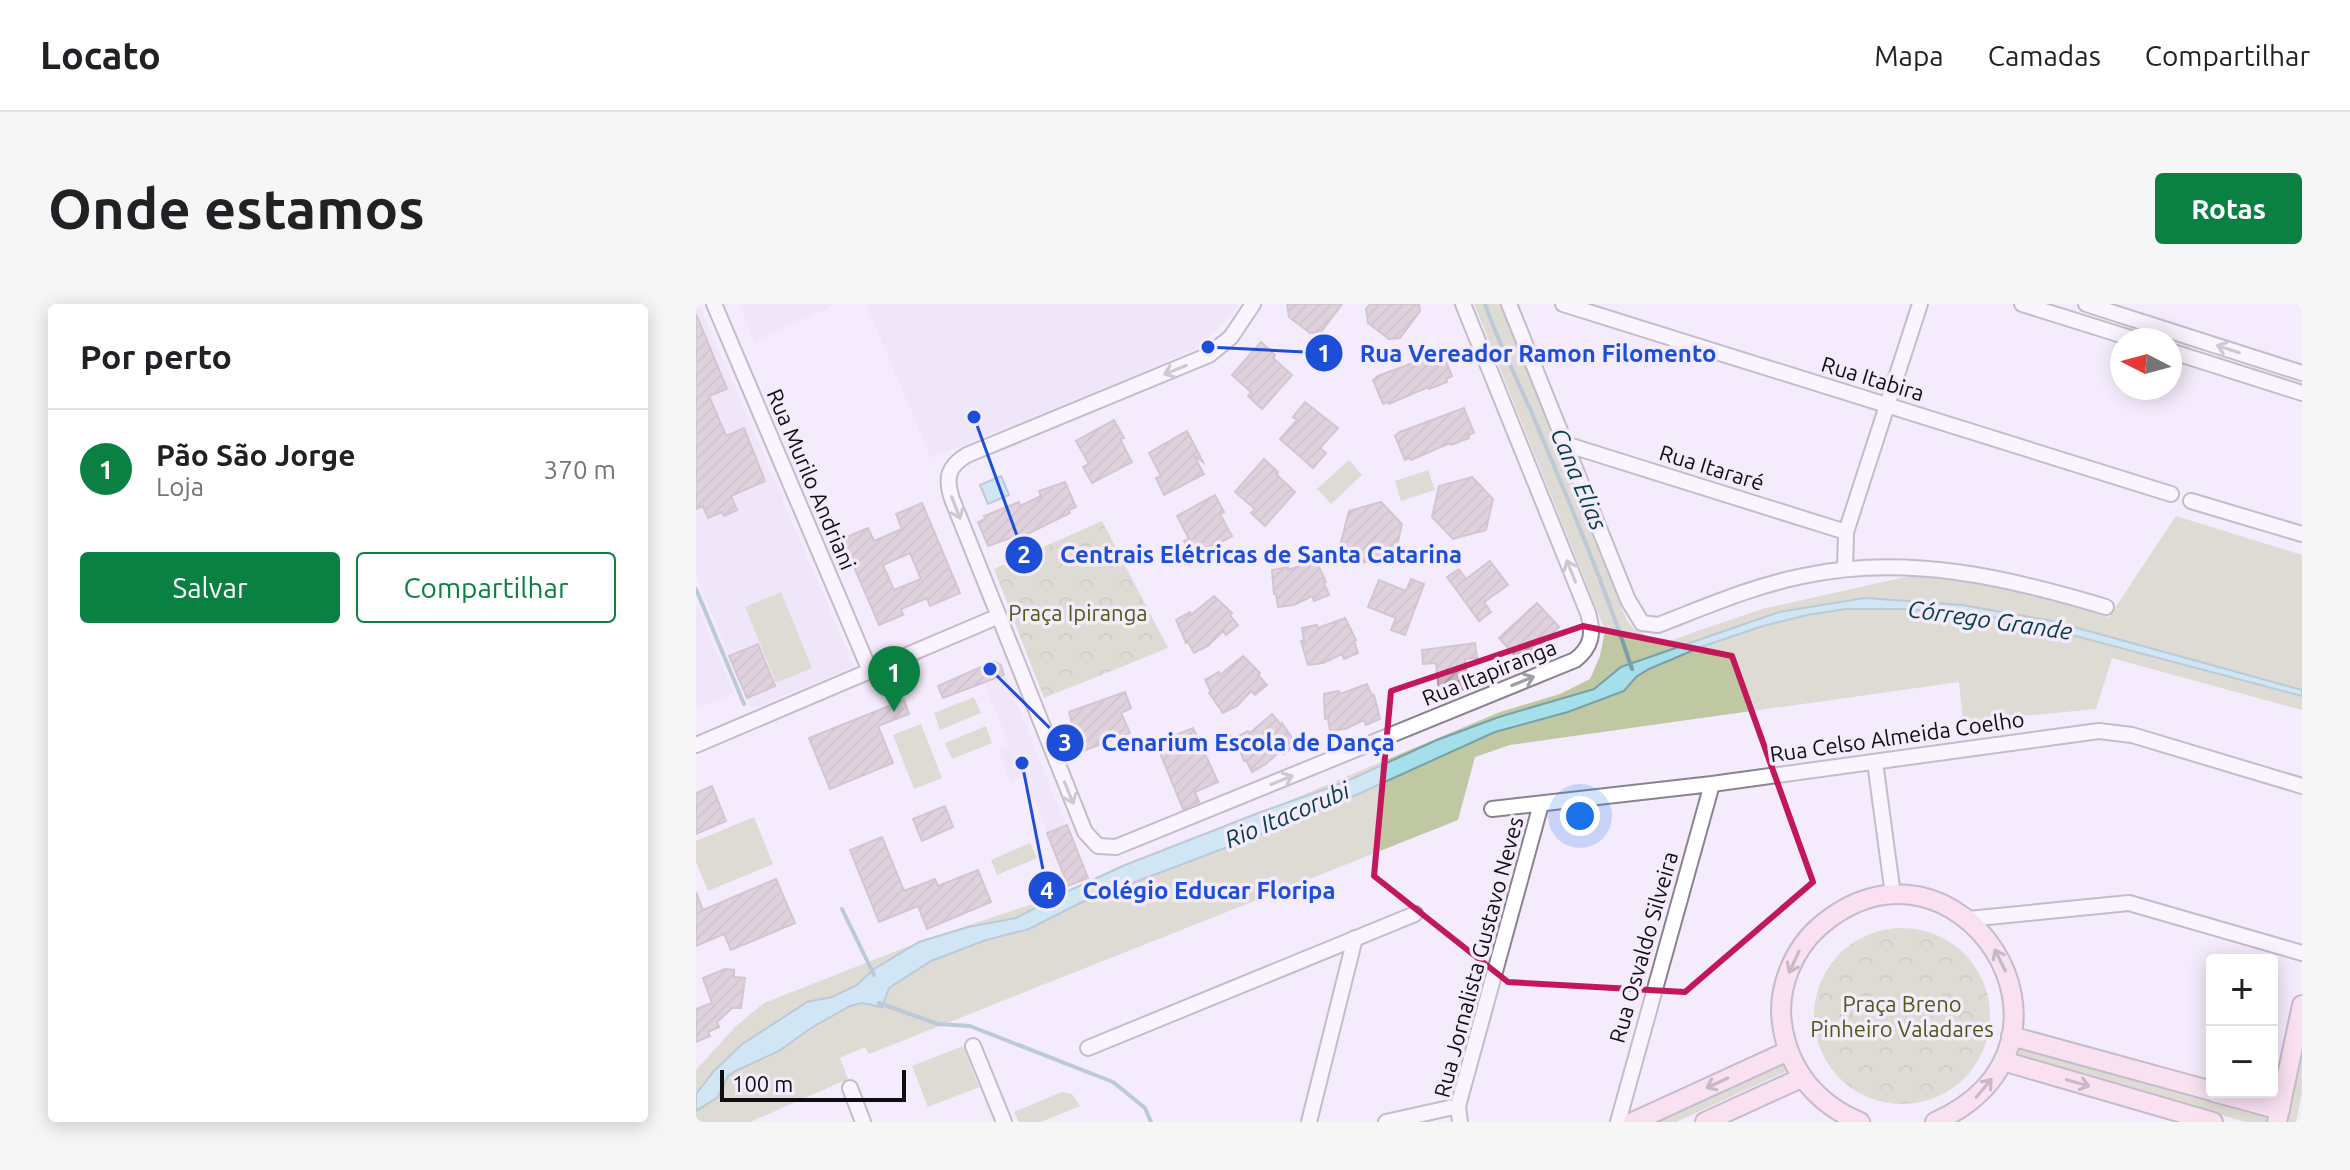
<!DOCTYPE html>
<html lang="pt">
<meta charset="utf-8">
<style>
body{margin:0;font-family:Ubuntu,sans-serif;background:#f6f6f6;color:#202124}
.controls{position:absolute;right:24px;bottom:24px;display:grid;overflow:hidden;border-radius:8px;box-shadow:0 4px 20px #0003}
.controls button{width:72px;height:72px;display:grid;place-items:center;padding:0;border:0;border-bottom:2px solid #e0e0e0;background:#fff;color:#202124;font:40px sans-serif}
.compass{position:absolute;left:1414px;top:24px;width:72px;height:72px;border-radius:50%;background:#fff;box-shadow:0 4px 20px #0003;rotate:276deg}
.scale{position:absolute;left:24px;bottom:20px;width:186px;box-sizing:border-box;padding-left:8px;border:4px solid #100d12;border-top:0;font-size:22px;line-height:28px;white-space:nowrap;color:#100d12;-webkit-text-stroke:6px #f4ebfc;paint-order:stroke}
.you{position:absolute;left:884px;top:512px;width:28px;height:28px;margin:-20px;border:6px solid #fff;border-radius:50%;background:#1a73e8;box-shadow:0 0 0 12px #1a73e833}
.badge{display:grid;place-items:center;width:52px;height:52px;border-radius:50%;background:#0b8043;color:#fff;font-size:26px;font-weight:700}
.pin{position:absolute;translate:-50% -66px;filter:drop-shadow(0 2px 4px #0008)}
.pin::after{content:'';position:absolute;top:42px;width:28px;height:24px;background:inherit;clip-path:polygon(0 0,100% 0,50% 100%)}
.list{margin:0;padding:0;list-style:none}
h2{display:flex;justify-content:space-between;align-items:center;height:104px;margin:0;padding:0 32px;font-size:34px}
h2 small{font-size:26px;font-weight:400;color:#757577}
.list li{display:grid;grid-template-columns:52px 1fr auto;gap:24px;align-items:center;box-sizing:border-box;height:120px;padding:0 32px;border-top:2px solid #e0e0e0}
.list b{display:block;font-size:30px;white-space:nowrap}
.list p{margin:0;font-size:26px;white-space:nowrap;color:#757577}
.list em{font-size:26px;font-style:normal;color:#757577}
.actions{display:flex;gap:16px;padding:24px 32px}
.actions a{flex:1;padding:18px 0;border:2px solid #0b8043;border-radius:8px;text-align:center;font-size:28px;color:#0b8043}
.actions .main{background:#0b8043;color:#fff}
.map{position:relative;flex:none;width:1606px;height:818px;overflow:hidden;border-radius:8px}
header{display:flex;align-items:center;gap:48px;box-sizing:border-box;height:112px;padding:0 40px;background:#fff;border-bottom:2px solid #e0e0e0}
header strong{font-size:38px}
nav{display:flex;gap:44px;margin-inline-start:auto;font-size:28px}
.intro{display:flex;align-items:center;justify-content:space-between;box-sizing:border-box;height:192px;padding:0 48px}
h1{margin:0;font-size:56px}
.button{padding:20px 36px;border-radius:8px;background:#0b8043;color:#fff;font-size:28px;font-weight:700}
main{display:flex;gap:48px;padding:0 48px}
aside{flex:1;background:#fff;border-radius:8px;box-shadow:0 4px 20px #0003}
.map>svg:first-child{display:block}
.built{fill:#ecdff6}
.grass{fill:#c0c8a3}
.park{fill:url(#park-crowns)}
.water{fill:#a4dfea;stroke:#78a0a9;stroke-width:2}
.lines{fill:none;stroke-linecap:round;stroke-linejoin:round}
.stream{stroke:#78a0a9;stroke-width:4}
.building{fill:url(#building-hatch);stroke:#ab979e;stroke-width:2;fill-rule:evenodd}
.street-casing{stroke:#8a8291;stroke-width:18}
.secondary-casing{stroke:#8a8291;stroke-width:22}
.street{stroke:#fff;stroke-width:14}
.secondary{stroke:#fed6e7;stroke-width:18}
.oneway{stroke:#9f9ea0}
.oneway2{stroke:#937c87}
.marked{fill:none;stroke:#c2185b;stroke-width:6;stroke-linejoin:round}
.labels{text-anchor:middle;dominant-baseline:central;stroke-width:7;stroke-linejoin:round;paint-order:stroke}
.street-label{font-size:22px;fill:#100d12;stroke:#f4ebfc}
.park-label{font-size:22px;fill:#505a14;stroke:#f4ebfc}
.water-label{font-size:24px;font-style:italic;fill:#053d46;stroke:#f4ebfc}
.leader{fill:none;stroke:#1d4ed8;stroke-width:3}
.callout-dot{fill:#1d4ed8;stroke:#f4ebfc;stroke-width:3}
.mark-label{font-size:24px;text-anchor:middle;font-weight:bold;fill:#fff}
.callout-label{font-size:24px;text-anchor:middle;font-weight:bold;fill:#1d4ed8;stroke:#f4ebfc;stroke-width:7;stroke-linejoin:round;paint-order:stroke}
</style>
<header>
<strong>Locato</strong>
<nav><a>Mapa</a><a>Camadas</a><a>Compartilhar</a></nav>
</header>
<div class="intro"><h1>Onde estamos</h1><a class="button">Rotas</a></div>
<main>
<aside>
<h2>Por perto<small></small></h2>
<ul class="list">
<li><span class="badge">1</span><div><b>Pão São Jorge</b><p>Loja</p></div><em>370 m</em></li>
</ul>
<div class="actions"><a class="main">Salvar</a><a>Compartilhar</a></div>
</aside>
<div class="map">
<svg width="1606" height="818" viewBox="0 0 1606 818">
<defs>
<pattern id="park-crowns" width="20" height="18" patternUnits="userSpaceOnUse" patternTransform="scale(2)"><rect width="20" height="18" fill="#c0c8a3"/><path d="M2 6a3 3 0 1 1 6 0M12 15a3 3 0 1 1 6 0" fill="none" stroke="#a4ab8b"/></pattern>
<pattern id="building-hatch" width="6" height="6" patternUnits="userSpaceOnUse" patternTransform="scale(2)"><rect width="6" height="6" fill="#c7b3b9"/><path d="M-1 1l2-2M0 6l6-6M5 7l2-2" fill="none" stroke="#aa999e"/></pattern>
</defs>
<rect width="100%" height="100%" fill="#f4ebfc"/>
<path class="built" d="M0,0H3L158,363L55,405L0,272Z
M43,0H140L59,38Z
M170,0H542L531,16L502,43L440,71L235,154Z
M0,299L38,389L0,405Z
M310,372L369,520L351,529L328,473L315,478L302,445L313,440L289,381Z"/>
<path class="grass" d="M778,0H804L930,315L937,324L964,340L1066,305L1214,272L1261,274L1334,289L1413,313L1480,212L1606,251V406L1416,354L1400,405L1267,418L1263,378L814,441L779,453L762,516L173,750L169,743L144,754L152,775L54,818H0V766L39,723L68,699L223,638L390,582L804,408L864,390L894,375L904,352L909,326Z
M653,156L666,171L635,200L621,185Z
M732,166L739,186L705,197L699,177Z
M85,288L116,364L80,379L49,303Z
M278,393L285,409L244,426L238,409Z
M225,420L246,474L218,485L197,431Z
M290,422L296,439L256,455L249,439Z
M58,513L77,560L12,587L0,558V537Z
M334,539L341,554L301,571L295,556Z
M267,742L283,783L232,803L216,762Z
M1324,743L1573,811L1571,818H1550L1321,753Z
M1606,746V788L1600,818H1591Z
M1085,757L1091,767L980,818H954Z
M366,788L376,790L384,802L345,818H323L318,808Z"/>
<path class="park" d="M406,217L472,344L348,394L298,265Z
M1118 712a88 88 0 1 1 176 0a88 88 0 1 1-176 0Z"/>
<path class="water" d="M305,172L313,191L292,200L284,181Z
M1169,294L1266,301L1356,317L1606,386V392L1319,316L1246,307L1206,305H1150L1111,311L1067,322L1005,343L953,365L940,373L928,387L872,408L799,428L660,491L550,536L384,599L333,625L290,636L235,657L193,684L186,703L166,699L154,702L115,724L83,747L39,767L32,772L22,793L0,807V790L18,767L45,741L111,698L136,693L161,681L178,665L223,638L272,623L320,614L370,588L429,561L565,508L649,478L741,436L803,413L898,385L925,363L1083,308Z"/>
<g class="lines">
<path class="stream" d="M789,0C802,37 819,71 835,107C871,193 907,277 936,365
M0,285L48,400
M146,605L178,671
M183,699L242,720L274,722L417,778L449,804L455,818"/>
</g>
<path class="building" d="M591,0H646L625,28L614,29L593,13Z
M674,0H723L724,7L704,34L693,35L672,19L670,5Z
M0,10L31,85L13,92L30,132L48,124L69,177L35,192L41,206L28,212L26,208L12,214L7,202L0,205Z
M565,38L579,51L577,54L596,71L566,105L552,92L555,88L536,71Z
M746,48L756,72L750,75L751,78L733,85L732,83L693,100L692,98L687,100L677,76L682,72Z
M609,98L642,124L624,144L630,149L617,164L584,135L601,116L597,113Z
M768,104L778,129L772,131L773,134L755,141L754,139L715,156L714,154L709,156L699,132L704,128Z
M418,116L428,134L424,135L436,158L396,179L387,163L393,160L380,137Z
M491,127L507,158L498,152L508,170L468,191L460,174L465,172L453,149Z
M568,155L582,168L580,170L599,188L569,222L555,209L559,205L539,188Z
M776,173L797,195L790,226L757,235L736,213L743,182Z
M369,178L380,203L373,206L374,209L321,235L320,232L292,242L282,218L289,215L288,212L323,198L324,202L345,192L343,187Z
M519,191L528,208L524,210L536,232L496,254L488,237L493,235L481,212Z
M685,198L706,220L699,250L666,259L645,238L653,207Z
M226,199L264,289L234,302L231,294L205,305L207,311L183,321L146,235L172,224L178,237L206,225L200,210ZM214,249L225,275L198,286L187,261Z
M620,256L630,278L628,279L633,291L618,297L616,292L598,301L582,303L580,290H578L576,266L592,263V266Z
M794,257L812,281L788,298L795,308L783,317L751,273L763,265L770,275Z
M715,275L728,280L709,331L695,326L700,314L672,303L683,276L710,287Z
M518,292L536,309L534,311L542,321L530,331L527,327L512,342L498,349L492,338L490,339L480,316L494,308L495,311Z
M841,299L863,323L825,358L803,334Z
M649,314L660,336L658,337L662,349L648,355L646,350L627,359L612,361L605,337H608L606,324L621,321L622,324Z
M779,339L781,354L769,355L772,385L743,388L740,359L727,360L726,346Z
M62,340L79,382L51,394L33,352Z
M547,352L564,369L562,371L571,381L559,391L555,387L541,402L527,409L513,389L515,388L509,376L523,368L524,371Z
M298,357L305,361L308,371L247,394L242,382Z
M671,380L676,392L678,391L684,415L670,421L668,416L649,425L634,427L632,414L629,415L628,390L643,387L644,390Z
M429,388L435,404L425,409L434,429L377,451L370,435L379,431L373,408Z
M208,396L213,410L182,422L197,459L134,485L113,434Z
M576,410L585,421L586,419L600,440L588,450L585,446L570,460L556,468L550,456L548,457L539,434L552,427L554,429Z
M497,424L522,478L499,488L503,498L487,505L464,449L484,440L480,431Z
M16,482L30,517L0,530V489Z
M249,502L257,523L226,537L217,515Z
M371,521L392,574L372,582L351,529Z
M186,533L208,587L239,575L242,582L282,566L295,598L231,625L222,602L183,618L154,546Z
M80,575L99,619L35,646L28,630L0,642V588L7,606Z
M29,665L38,666V673L49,674L45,704H36L21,718L23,723L12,728L14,732L0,738V705L16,699L7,674Z"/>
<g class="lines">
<g class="street-casing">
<path id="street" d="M18,0L174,367
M557,0L535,33L513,51L271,151C252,162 249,174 256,195L389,528L402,542L420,543L879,356C896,343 898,329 892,309L767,0
M813,0L932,296L946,319L962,321C1009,303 1057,282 1107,272C1210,250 1311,273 1410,303
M867,0L1475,190
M1326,0L1441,36
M1390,0L1606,69
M1474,47L1606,89
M869,140L1150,228
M1495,197L1606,230
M1149,265L1150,228L1224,0
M0,441L303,312
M1179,458L1197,591
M796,505L1016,480L1403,427L1436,431L1606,482
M1272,615L1433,599L1606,649
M277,742L308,818
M392,744L719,610
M154,784L167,818
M613,818L659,634
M690,818L762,802
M764,818L762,802L845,500
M922,818L1016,480"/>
</g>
<g class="secondary-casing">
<path id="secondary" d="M1315,732L1516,787
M1307,757L1517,818
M1518,788L1584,806
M937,818L1092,747
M1009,818L1105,774
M1164,818C1121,800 1092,766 1086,719C1081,684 1098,644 1124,622C1260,506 1415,739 1239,818
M1581,818L1606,701"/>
</g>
<use href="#street" class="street"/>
<use href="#secondary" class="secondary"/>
</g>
<defs><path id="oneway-shaft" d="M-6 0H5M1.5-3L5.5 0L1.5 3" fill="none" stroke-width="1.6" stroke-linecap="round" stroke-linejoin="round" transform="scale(2)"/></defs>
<g class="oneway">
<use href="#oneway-shaft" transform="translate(1532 45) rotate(-162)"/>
<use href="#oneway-shaft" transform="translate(479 66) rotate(158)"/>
<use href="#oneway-shaft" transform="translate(260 204) rotate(69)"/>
<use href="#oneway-shaft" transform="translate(875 267) rotate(-112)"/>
<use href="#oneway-shaft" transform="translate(827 377) rotate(-22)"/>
<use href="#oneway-shaft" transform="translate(586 476) rotate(-22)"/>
<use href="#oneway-shaft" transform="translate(373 489) rotate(68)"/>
</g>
<g class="oneway2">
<use href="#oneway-shaft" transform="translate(1304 656) rotate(-116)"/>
<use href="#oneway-shaft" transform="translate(1098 658) rotate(115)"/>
<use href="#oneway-shaft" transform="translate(1021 779) rotate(155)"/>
<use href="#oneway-shaft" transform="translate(1382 779) rotate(16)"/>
<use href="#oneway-shaft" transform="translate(1288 784) rotate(-50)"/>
</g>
<path d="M0 0H1606V818H0ZM887,322L1036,352L1117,578L989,688L812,678L678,572L695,387Z" fill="#f4ebfc" fill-opacity=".55" fill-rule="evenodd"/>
<path class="marked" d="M887,322L1036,352L1117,578L989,688L812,678L678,572L695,387Z"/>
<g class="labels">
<g class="street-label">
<text transform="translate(1177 74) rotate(17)">Rua Itabira</text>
<text transform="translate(1016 163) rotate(17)">Rua Itararé</text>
<text transform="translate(116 175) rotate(67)">Rua Murilo Andriani</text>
<text transform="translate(793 368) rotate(-22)">Rua Itapiranga</text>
<text transform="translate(1201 432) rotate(-8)">Rua Celso Almeida Coelho</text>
<text transform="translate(947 643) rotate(-74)">Rua Osvaldo Silveira</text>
<text transform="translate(782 653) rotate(-75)">Rua Jornalista Gustavo Neves</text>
</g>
<g class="park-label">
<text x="382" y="308">Praça Ipiranga</text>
<text x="1206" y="699">Praça Breno<tspan x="1206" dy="25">Pinheiro Valadares</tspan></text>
</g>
<g class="water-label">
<text transform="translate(883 175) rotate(67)">Cana Elias</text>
<text transform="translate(1294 316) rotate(8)">Córrego Grande</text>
<text transform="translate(591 511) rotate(-23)">Rio Itacorubi</text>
</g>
</g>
<path class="leader" d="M512 43L628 49M278 113L328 251M294 365L369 439M326 459L351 586"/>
<g class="callout-dot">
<circle cx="512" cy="43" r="8"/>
<circle cx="278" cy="113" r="8"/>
<circle cx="294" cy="365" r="8"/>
<circle cx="326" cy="459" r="8"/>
<circle cx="628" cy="49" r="20"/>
<circle cx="328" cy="251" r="20"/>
<circle cx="369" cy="439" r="20"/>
<circle cx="351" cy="586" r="20"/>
</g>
<g class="mark-label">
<text x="628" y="58">1</text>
<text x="328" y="259">2</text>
<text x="369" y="447">3</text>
<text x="351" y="595">4</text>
</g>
<g class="callout-label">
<text x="842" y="58">Rua Vereador Ramon Filomento</text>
<text x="565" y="259">Centrais Elétricas de Santa Catarina</text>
<text x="552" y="447">Cenarium Escola de Dança</text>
<text x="513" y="595">Colégio Educar Floripa</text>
</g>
</svg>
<div class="controls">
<button>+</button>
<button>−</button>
</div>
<svg class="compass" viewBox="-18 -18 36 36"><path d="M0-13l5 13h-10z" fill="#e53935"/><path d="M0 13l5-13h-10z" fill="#757577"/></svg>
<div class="scale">100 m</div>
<div class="you"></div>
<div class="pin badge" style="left:198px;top:408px">1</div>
</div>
</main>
